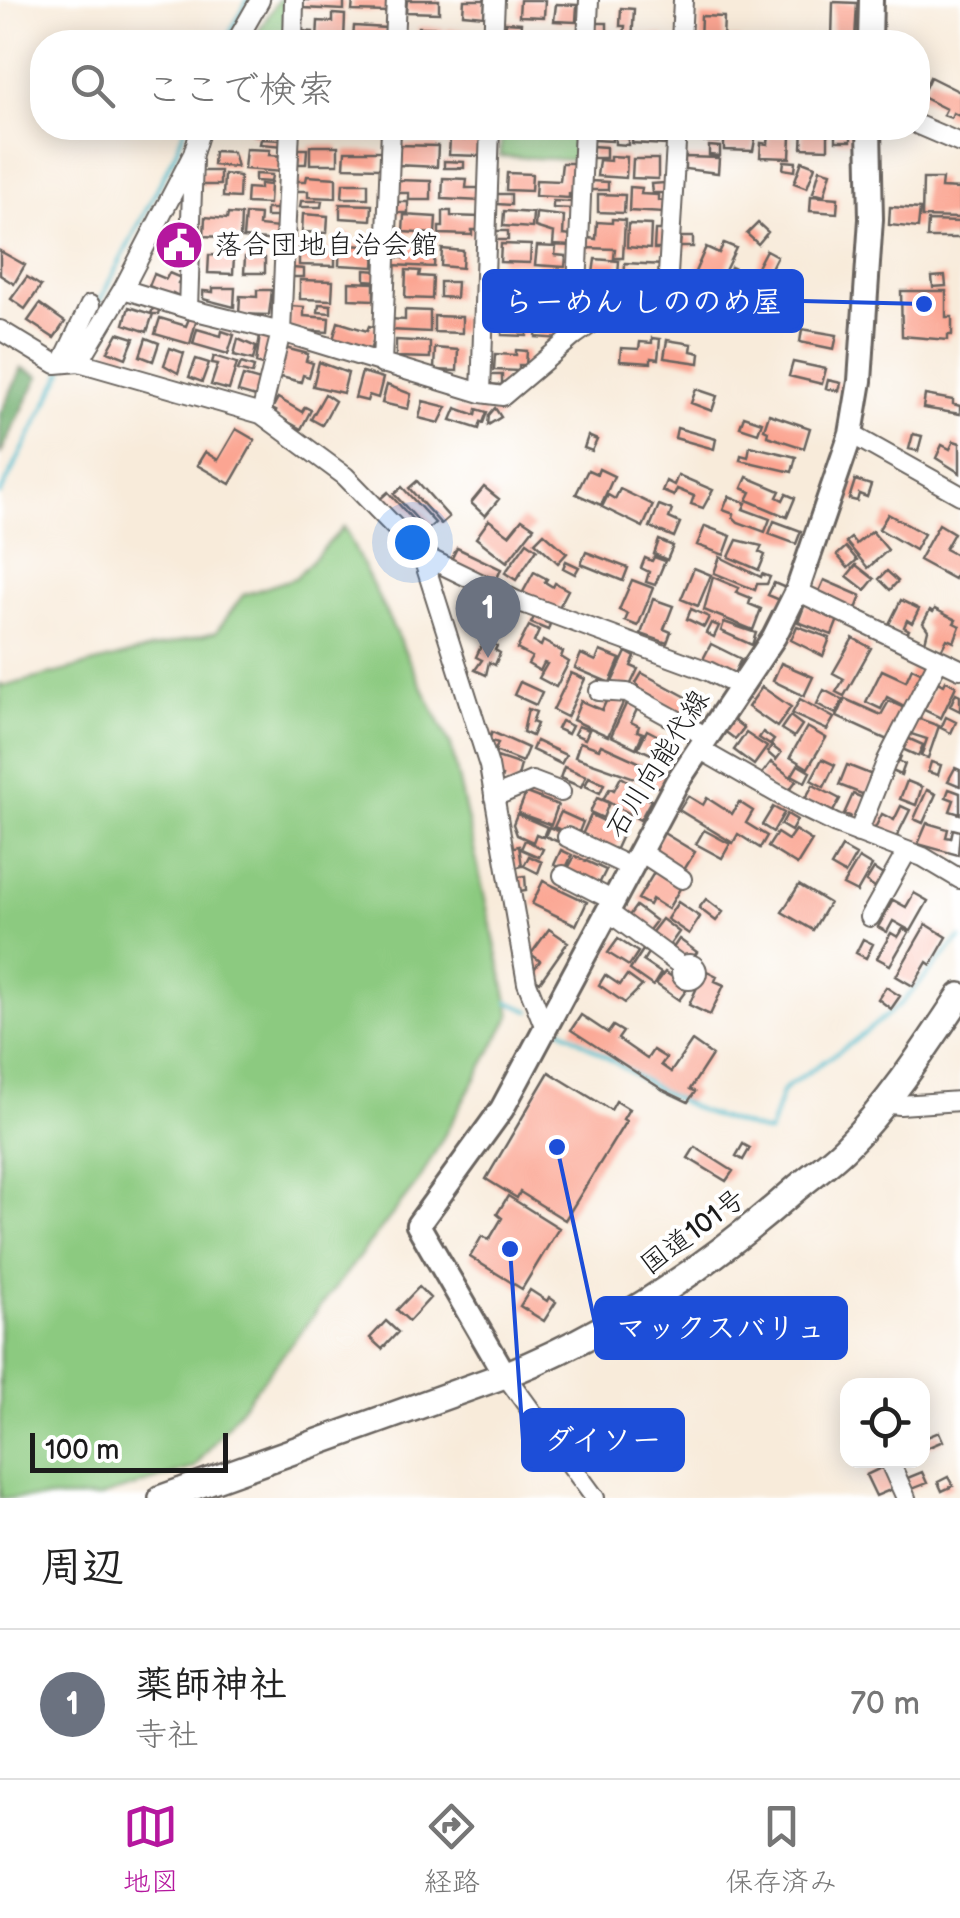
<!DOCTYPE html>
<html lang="ja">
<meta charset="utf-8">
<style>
body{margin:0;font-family:"Balsamiq Sans","Klee One",sans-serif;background:#f6f6f6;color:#222}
.controls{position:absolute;right:30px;bottom:30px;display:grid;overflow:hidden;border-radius:20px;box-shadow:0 5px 25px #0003}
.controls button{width:90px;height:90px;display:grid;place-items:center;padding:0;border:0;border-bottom:2px solid #e0e0e0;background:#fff;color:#222;font:50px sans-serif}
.scale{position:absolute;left:30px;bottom:25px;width:198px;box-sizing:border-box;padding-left:10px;border:5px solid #1c1c1c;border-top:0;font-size:28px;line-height:35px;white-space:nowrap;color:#1c1c1c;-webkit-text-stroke:8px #fff;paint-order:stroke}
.you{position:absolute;left:412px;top:542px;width:35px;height:35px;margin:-25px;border:8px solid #fff;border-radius:50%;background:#1a73e8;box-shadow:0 0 0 15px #1a73e833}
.badge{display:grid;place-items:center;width:65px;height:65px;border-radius:50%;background:#b5179e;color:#fff;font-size:32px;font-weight:700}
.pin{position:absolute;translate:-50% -82px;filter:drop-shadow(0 2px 5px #0008)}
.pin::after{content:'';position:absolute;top:52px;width:35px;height:30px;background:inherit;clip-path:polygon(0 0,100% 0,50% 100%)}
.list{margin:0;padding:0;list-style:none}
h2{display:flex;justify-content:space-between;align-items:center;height:130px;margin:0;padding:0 40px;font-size:42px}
h2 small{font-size:32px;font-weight:400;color:#767676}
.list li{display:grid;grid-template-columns:65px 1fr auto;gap:30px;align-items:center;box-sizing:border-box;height:150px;padding:0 40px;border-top:2px solid #e0e0e0}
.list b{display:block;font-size:38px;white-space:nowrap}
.list p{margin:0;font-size:32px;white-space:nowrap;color:#767676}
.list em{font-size:32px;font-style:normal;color:#767676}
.icon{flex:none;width:55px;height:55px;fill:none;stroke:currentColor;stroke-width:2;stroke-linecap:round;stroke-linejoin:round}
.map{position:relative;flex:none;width:960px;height:1498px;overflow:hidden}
.search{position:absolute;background:#fff;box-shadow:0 5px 25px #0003;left:30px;right:30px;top:30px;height:110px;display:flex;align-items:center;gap:25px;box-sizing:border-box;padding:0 35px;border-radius:40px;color:#767676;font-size:38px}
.sheet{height:280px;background:#fff}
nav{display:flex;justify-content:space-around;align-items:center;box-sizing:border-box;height:140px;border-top:2px solid #e0e0e0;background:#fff;font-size:28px;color:#767676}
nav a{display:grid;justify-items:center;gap:5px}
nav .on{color:#b5179e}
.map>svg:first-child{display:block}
.green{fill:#8cca80;stroke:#54734e;stroke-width:2.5}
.forest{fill:#71ae6e;stroke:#466545;stroke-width:2.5}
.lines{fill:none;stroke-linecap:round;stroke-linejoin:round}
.stream{stroke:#4ebac9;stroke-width:4}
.building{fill:#fba592}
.minor-casing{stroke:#69645e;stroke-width:22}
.major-casing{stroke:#69645e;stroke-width:28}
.highway-casing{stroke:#69645e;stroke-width:30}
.minor{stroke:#fff;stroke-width:18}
.major{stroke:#fff;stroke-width:22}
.highway{stroke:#fff;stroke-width:25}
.labels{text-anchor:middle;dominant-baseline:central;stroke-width:8;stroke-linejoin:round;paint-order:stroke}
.poi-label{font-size:28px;fill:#1c1c1c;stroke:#fff;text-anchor:start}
.street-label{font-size:28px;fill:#1c1c1c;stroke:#fff}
.leader{fill:none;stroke:#1d4ed8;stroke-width:4}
.callout-dot{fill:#1d4ed8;stroke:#fff;stroke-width:4}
.callout{fill:#1d4ed8;stroke:#1d4ed8;stroke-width:4}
.callout-label{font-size:30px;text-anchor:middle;font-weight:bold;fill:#fff}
</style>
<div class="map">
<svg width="960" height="1498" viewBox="0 0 960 1498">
<rect width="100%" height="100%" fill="#fff"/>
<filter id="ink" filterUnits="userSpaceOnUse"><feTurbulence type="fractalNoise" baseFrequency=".01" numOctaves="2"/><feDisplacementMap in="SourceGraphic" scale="20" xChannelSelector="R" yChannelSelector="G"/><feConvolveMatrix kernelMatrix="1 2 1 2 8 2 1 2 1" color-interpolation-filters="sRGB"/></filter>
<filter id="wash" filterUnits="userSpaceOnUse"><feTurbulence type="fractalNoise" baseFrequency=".0048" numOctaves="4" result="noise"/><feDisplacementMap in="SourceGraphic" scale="40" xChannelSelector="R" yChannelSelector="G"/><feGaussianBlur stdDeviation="2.25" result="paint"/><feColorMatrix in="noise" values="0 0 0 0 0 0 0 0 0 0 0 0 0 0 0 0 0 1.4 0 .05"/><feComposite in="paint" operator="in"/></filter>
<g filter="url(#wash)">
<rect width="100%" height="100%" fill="#f8ebda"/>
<path class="green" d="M278,0H289L288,42H252Z
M502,128H576L575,160L500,156Z
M344,527L451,746L511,1015L420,1179L194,1468L97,1498H0V684L6,686L216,632L243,595L295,578Z"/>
<path class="forest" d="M22,368L39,376L0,455V414Z"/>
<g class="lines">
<path class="stream" d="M225,42L248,0
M96,308L174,156L185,128
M0,494L64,370
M508,1002L530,1011
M560,1028L662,1092L707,1114L769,1133L782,1092L789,1085L853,1042L902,1003L960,938"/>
</g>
<g id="blocks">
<path class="building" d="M303,0H344V10L303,8Z
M353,0H390L389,12L352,11Z
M407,0H439V13L406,12Z
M464,0H485L484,16L463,14Z
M520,0H545L544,17L519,16Z
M833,2L857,3L855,40L832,39Z
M556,4L577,5L576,22L554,21Z
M621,8L634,9L632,42H599L596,23H607V35L624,36L625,26H620Z
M333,14L345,15L344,42L317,41L318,21L333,22Z
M701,16L724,17L723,39H739V42H700Z
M506,22L521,23L520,39H505Z
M354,26L386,28L385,41L353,39Z
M418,27L443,28L442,42H417Z
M447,29L483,31V42H446Z
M302,31L313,32V40H302Z
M402,33L413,34V42H402Z
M550,33L571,34V42H549Z
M640,35L664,36V42H640Z
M930,77L960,92V116L953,113L951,118L943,115L946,109L918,95L920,85L925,88Z
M252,128H283V136L252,135Z
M399,128H439L438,136L398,133Z
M465,128H484L482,156L449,155L450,139L464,140Z
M594,128H612V141L594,140Z
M615,128H628V145L615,144Z
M633,128L666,129L665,145L632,143Z
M692,128H720L719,142L691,141Z
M724,128L744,131V128H757L753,151L724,150Z
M803,129H828V149L802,148Z
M836,129L851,130V141H836Z
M769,135L791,136L790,158L760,157L761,143L768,144Z
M261,139L283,140V146L260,144Z
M398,145L438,146L437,167L397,165Z
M310,146H338V164H310Z
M591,146L606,147V158H591Z
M709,146L720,147V156L709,155Z
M246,149L270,150L269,155L284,156L283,172L244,169Z
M299,149H307L306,164H298Z
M214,151L233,152L237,167L213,165Z
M345,151H381L380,168L344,167Z
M610,156L627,157L626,178L597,176L599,160L610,161Z
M685,157L719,158L718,173L685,169Z
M633,159H658V179L632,178Z
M444,161L464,162V168H444Z
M784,161L796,162L795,171L783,169Z
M802,161L815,166L807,188L794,183Z
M562,163H575L573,194H569V198L535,196L536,180L560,181Z
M820,169L831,172L824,196L813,193Z
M201,171H220V185H201Z
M507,173L532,174L531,191L506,190Z
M224,174L240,176L239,198L223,197Z
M255,174L272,175L271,182L255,181Z
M307,176L336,178V198L308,197V191H297V181H306Z
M443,178L467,179L466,188H482L481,201L442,199Z
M923,179H942L941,188L960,189V218L922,217Z
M396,180L431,181V200H409V193H396Z
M590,181L608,182V190H590Z
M343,183H368V198H342Z
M665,183V193H652L651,184Z
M260,184L270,185L269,204L246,203L247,188L260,189Z
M630,187L642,188L641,194L658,195V200L664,201V213L629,211Z
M497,194H511V205L497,204Z
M598,194L625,195L624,213L598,212Z
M811,196L838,198L837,213L810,211Z
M301,201H322L321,207H300Z
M553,201L573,202L572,209L553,208Z
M397,202H408V213H396Z
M340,204L372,205L371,220L340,218Z
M890,207L920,209L918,228L889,225Z
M266,209H282L281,217H266Z
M443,211H451V216L481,217L480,230H472V235L439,234V227H443Z
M504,211L533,213L532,228L503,226Z
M536,213L564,216L563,235L573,236L572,246L553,245L554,233L535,227Z
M228,214L241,215L240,238L204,236L205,217L227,219Z
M245,214L260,215L259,226L279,228L278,241L243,238Z
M303,214L328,216L327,233L302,232Z
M404,215L436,217L435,234L403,232Z
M612,219L625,220L623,258H614L615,249L587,248L588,238L596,239L597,222L612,223Z
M928,221L960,222V238H927Z
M758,223L768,232L758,244L747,234Z
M628,224L651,225L650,249L627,247Z
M172,229H186L185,262H172Z
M655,230H664V249H654Z
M496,231H508V240H496Z
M340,234L351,235V245L375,247L374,267L339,265Z
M426,237H436V247H425Z
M681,237H693V247H680Z
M724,243L736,248L719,283L695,272L706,247L719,253Z
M501,244L531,245L530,263L500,262Z
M537,246L556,247L555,255L566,256L565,267L535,265Z
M405,247L435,249L434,267L392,265L393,257L404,258Z
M299,249L335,250V266L299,265Z
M442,249L463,251L462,268L441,266Z
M766,250L777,256L767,276L755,271Z
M0,251L25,265L14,284L0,275Z
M209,255L234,256L233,274L208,273Z
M245,257L265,258V273H244Z
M595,259L619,261L618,276L593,274Z
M625,263L664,265L663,281L638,279V285H624Z
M731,267L764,282L755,303L739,295L735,304L718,296Z
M292,268L304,269V277H292Z
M365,270L379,271V281L365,280Z
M406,270L420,271L419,276L433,277L432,299L405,298Z
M169,273L181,278L178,283L183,286L179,296L173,293L172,296L149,286L154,274L166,279Z
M945,276L946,286L933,287L932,277Z
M27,277L41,286L25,309L11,299Z
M300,280L333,281L332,300L300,299Z
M349,282L374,283V300L349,299Z
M440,282H457L456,298L440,297Z
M213,288H235L234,307L203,299V291L213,292Z
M257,290H272L269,315L239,314L240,296L257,297Z
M901,291H946V317H952V335H948V340L902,336Z
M40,304L65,322L54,338L28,321Z
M319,304L331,305V313L318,312Z
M154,305L160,307L158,314H153L147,332L124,324L129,307L151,314Z
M290,306L304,307V316L329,318L328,332L289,329Z
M405,310L430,311V332L390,330V319L405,320Z
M190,316L197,318L190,344L155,334L160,318L186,326Z
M434,316L462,317V333L434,332Z
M503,318L528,319L527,336L502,335Z
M537,320L562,321L561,339L536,337Z
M338,322L367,331L369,326L377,328L370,351L333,340Z
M197,329L221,336L222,331L234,335L228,354L193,344Z
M802,329L837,335L834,349L800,342Z
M118,333L134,338L126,358L108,351Z
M260,335L270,339L273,347L267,366L256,363Z
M146,338L159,343L153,361L140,356Z
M652,338L660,339L658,359L651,358V363L620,361L621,348L639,349L640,342L652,343Z
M238,339L256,347L253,360L234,355Z
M396,340L430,342V358L396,357Z
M667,340L692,344L691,351L700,353L699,363L664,358Z
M170,348L184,353L178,373L164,365Z
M285,348L308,354L306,361L313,363L309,377L303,375L301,382L277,376Z
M435,348L458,350L457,371L434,370Z
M516,350L527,351L526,365H519V371L494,370L495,354L516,355Z
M214,356L237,363L229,390L211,385L218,364L212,363Z
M196,359L209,363L202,382L189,377Z
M319,362L348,373L343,393L313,386Z
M793,362L826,369L822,384L789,376Z
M241,363L254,367L252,374L238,370Z
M362,372L383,378L378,398L369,395L367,401L355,398Z
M490,375H502V385L489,384Z
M243,376L264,382L259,398L238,392Z
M828,380L841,383L839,391L826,388Z
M387,385L411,394L408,409L382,403Z
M696,389L717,396L712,411L691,403Z
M325,394L335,401L322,425L311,419Z
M925,395L953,400V404L960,406V414L923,408Z
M278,398L302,412L305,407L311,410L301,429L274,414L276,411L272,409Z
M423,401L447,407L439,423L419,418Z
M456,408L476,415L477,409L487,412L483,423L481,422L479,429L451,420Z
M495,408L501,417L488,425L489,415Z
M769,414L810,428L804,448L767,436L768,431L764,429Z
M744,416L762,422L758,433L740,427Z
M677,428L716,439L714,449L675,438Z
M236,429L255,440L230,484L197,465L205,452L218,460Z
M913,434L922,436L918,451L909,449Z
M588,436L597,440L592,451L584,448Z
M954,441L960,443V473L936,458L942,445L950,449Z
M750,446L796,457L792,472L740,460L741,455L748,457Z
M599,469L614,476L601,505L576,494L588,470L597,474Z
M678,475L713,490L703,508L691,504L694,496L677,489L674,496L662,491L666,481L674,485Z
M747,477L780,491L777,497L783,500L786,494L795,498L787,517L747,500L751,492L742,488Z
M855,480L871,485L867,497L859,494L857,501L849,499Z
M417,481L449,517L441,524L409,488Z
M402,487L435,523L427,530L394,494Z
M484,487L499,499L485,516L471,503Z
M620,489L653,505L643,527L602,507L608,495L615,499Z
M388,492L420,528L412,535L380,499Z
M729,496L746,503L743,509L770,519L765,532L738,522L733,517L734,514L723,510Z
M659,505L672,510L669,518L680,523L674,537L650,527Z
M888,514L924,534L915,550L879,529Z
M522,519L534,527L507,562L476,538L489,520L509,535Z
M774,521L801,531L796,544L769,534Z
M939,524L954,533L945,549L960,557V568L954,579L919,560Z
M705,526L731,536L724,555L697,545Z
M872,531L888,550L868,568L846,542L851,538L856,544Z
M544,533L567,553L558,563L535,542Z
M659,540L673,546L667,560L654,554Z
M737,540L762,546L759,552L765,555L759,570L729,557Z
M527,542L537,549L516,580L505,573Z
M846,547L857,560L848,568L837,555Z
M457,548L501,569L495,583L450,562Z
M586,552L628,568L623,581L581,564Z
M654,557L665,561L655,585L646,582L649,572L641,568L645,558L652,561Z
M720,557L761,577L762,574L770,577L767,584H757L755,590L714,573Z
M566,561L579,567L575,574L563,568Z
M856,565L874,579L865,590L847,576Z
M694,568L711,575L698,606L681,599Z
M887,571L898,581L890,590L879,579Z
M534,572L547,579L545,582L553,587L555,583L568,590L557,611L523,592Z
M713,577L739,588L736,592L751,598L749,604L761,609L753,630L704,610Z
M632,580L653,588L638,626L625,621L628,614L619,610Z
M824,580L861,596L855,612L817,596Z
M774,583L788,589L782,601L768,595Z
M653,599L673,606L664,629L671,632L667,643L641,634Z
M901,600L919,609L912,623L907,620L904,627L909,630L906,635L888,626Z
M805,604L839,617L832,635L798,622Z
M691,609L709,617L704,627L687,619Z
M935,609L956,620L954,623L960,626L954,642L947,639L939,654L924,646L928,630L923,623L930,610L933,612Z
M534,617L550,624L548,630L531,623Z
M724,622L756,633L752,645L721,631Z
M711,623L719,626L714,637L706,633Z
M529,626L539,631L534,642L541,646L543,641L563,652L561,657L569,662L556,687L539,678L547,664L544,663L540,671L528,664L532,657L517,649Z
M797,626L830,638L823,656L791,640Z
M853,638L871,648L844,696L836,692L844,679L833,673Z
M489,642L497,646L495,650L500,653L495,665L489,662L486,675L475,670L482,660L476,657L482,644L488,646Z
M711,644L741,659L732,678L701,663Z
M600,651L620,659L610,683L575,668L581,654L596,661Z
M626,652L635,657L631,666L638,669L628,690L612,682Z
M781,663L813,677L804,696L773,681Z
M912,668L927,675L910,709L887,697L881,709L866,702L882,670L906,681Z
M571,673L585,679L567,717L553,710Z
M642,673L701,705L692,720L639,688L636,683Z
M946,681L956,686L941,718L924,710L937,682L944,685Z
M520,682L542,692L536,705L514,695Z
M762,687L791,707L777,727L748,707Z
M824,690L843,700L836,714L817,704Z
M956,693L960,695V711L950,706Z
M609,695L624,701L608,736L573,720L581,701L602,710Z
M800,699L834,718L827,730L792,714Z
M845,699L881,715L889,701L909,710L894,743L837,717Z
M627,702L638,707L631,722L639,726L637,731L643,733L636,748L611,736Z
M528,709L536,712L532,722L537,724L532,736L523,732Z
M790,716L802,725L794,737L781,729Z
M946,717L956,722L951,733L941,728Z
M917,718L939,726L928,758L921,756L927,739L911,734Z
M732,719L744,728L735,739L723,730Z
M561,721L572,726L568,734L557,729Z
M578,726L589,730L585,739L574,734Z
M807,727L826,738L808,768L790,757Z
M647,730L676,745L668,762L638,748Z
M492,732L528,748L522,762L495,751L498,743L489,740Z
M763,732L774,740L770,745L759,738Z
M746,733L767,747L754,765L734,750Z
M905,737L923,745L918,756L900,748Z
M536,741L566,755L561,764L532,750Z
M580,742L599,749L601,745L645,765L640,780L575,757Z
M772,746L781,753L776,760L767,752Z
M897,754L901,756L899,761L905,764L901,775L890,770Z
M497,757L521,765L515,787L500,782L502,776L492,773Z
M822,759L835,765L824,787L811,780Z
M771,762L796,781L784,797L759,778Z
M931,762L941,765L938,775L928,772Z
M798,765L810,772L805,782L792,775Z
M847,765L875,776L867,796L839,785Z
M651,766L669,774L662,789L643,781Z
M564,767L586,776L581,787L560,778Z
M955,768L960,770V786L948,781Z
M589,777L604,784L600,793L585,786Z
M621,777L633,784L629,790L651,800L640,820L603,799L610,788L614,790Z
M907,781L922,787L916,805L900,799Z
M813,785L840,799L831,815L804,801Z
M949,789L960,793V814L950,811L954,800L946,797Z
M927,790L936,794L923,823L914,819Z
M526,793L558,805L551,825L518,813Z
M853,794L866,799L853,831L845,828L850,816L844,814Z
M688,796L703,805L707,798L732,814L739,802L753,811L746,823L767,836L760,848L738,834L733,843L679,810Z
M597,798L609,803L603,818L590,812Z
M901,806L910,810L895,840L871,836L882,814L894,820Z
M773,807L784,813L773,832L762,825Z
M561,812L583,822L577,837L554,827Z
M517,814L547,827L543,837L536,834L533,842L517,835L513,824Z
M787,814L797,820L791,831L781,825Z
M591,815L624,831L614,853L581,837Z
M927,823L948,829L946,837L951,838L953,829L960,831L958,855L918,844Z
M549,827L565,834L561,843L545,836Z
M704,830L730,844L722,858L696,844Z
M795,830L812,841L797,865L768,847L777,833L788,840Z
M662,832L695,852L684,870L651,851Z
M525,840L543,849L539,857L521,849Z
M519,846L522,866L514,868L510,848Z
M842,847L856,855L845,874L831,866Z
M561,850L572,855L565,870L554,865Z
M529,856L542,862L538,873L524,866Z
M575,856L606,870L597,888L566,872Z
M859,858L872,866L857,892L843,885Z
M874,869L886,877L878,890L866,882Z
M655,871L681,887L668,909L652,899L649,905L638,899Z
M525,876L526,890L519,891L518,877Z
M543,881L587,902L576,925L532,904Z
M799,885L829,903L813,930L782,912Z
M914,893L928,901L911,931L893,921L887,932L878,927L893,900L906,907Z
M706,899L723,912L716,921L699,908Z
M678,902L700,917L689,934L667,919Z
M636,906L656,921L646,934L626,920Z
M662,919L679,932L667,949L652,932Z
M926,924L947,937L931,965L927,962L913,986L896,976Z
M549,929L568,942L540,982L530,975L540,961L531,954Z
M903,929L909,932L890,965L877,958L891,933L898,937Z
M618,939L638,952L629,966L608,953Z
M679,939L697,952L692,960L684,961L671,951Z
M863,939L873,944L866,958L856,953Z
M643,950L648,953L643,961L661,973L653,986L630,970Z
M705,970L717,976L715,981L724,985L710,1015L689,1005Z
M665,972L688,988L679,1000L656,984Z
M605,975L620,985L627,975L642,986L625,1003L599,985Z
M886,987L900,996L891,1009L878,999Z
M581,1015L608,1033L613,1026L623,1032L618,1039L647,1059L653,1050L666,1058L661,1065L671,1072L692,1041L712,1055L690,1089L695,1092L688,1102L663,1090L571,1030Z
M549,1072L611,1110L616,1101L629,1109L623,1119L626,1121L565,1220L520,1192L517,1198L486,1179Z
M743,1144L750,1148L743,1160L736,1156Z
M695,1147L733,1171L726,1181L688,1158Z
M508,1196L559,1228L522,1289L470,1257L482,1236L489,1240L502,1218L497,1214Z
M419,1287L430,1298L409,1321L397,1310Z
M530,1290L547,1301L549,1297L556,1302L544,1321L520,1306Z
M386,1321L398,1332L382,1349L370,1338Z
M939,1432L943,1441L922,1450V1439Z
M885,1466L895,1488L876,1496L866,1475Z
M922,1472L927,1483L909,1490L905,1479Z
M948,1477L953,1486L942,1491L938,1482Z"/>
</g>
</g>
<g filter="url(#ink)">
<use href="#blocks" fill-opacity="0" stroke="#69645e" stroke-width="2.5"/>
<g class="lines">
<g class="minor-casing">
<path id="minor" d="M236,42L260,0
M293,42L294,0
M394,42L396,0
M493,42L495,0
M587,42L589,0
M681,42L683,0
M918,125L960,143
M123,289L188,309L281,332L481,393L503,396L575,335L643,288L667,290L677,128
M188,309L193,160
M0,330L56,364L79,362L261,414L345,476L422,555L517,601L708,671L741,687
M575,335L584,128
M79,362L123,289L193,154L201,128
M62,363L90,305
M382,364L391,128
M481,393L490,128
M261,414L281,332L290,128
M851,434L960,495
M422,555L489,766L527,983L545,1028
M797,591L960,669
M599,691L627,693L707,737
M699,749L799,806L836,824L923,857L960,879
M494,797L532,781L561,792
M858,833L887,760L939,659
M567,837L630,867
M639,851L682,879
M563,875L612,900
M607,911L683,967
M870,917L906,853
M681 972a8 8 0 1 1 16 0a8 8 0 1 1-16 0Z
M883,1103L900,1105L960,1101
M505,1375L595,1498
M892,1467L906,1498"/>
</g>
<g class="major-casing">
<path id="major" d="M870,42L871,0
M505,1375L418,1225L502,1109L677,782L774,637L797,591L851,434L860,381L871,219L869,128"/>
</g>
<g class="highway-casing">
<path id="highway" d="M162,1498L505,1375C615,1331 710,1265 798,1187C814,1174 831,1162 845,1148C889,1104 926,1047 960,996"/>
</g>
<use href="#minor" class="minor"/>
<use href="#major" class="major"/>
<use href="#highway" class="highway"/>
</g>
</g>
<defs>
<g id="civic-disc" transform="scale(2.5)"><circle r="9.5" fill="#b5179e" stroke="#fff"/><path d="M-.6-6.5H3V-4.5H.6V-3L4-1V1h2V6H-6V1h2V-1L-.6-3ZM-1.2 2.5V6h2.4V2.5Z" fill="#fff"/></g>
</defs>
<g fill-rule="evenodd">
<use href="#civic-disc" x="179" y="245"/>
</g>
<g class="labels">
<g class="poi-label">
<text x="214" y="245">落合団地自治会館</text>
</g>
<g class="street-label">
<text transform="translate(658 764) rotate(-58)">石川向能代線</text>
<text transform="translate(693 1232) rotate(-37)">国道101号</text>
</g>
</g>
<path class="leader" d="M924 304L802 301M557 1147L596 1328M510 1249L523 1440"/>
<g class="callout-dot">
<circle cx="924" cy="304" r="10"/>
<circle cx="557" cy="1147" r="10"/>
<circle cx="510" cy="1249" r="10"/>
</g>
<g class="callout">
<rect x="484" y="271" width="318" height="60" rx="10"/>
<rect x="596" y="1298" width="250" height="60" rx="10"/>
<rect x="523" y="1410" width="160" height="60" rx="10"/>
</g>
<g class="callout-label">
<text x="643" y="312">らーめん しののめ屋</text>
<text x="721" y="1338">マックスバリュ</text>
<text x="603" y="1450">ダイソー</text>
</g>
</svg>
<div class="controls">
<button><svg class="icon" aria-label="locate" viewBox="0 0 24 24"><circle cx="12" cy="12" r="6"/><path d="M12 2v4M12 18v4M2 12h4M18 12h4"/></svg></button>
</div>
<div class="scale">100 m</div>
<div class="you"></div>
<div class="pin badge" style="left:488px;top:658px;background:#6b7280">1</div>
<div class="search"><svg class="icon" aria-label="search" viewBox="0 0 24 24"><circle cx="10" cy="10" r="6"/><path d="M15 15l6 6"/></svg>ここで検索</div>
</div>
<section class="sheet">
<h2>周辺<small></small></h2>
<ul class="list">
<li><span class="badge" style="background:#6b7280">1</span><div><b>薬師神社</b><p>寺社</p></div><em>70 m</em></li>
</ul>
</section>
<nav>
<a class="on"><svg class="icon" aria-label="map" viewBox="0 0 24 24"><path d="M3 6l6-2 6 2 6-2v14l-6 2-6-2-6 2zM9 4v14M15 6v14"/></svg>地図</a>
<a><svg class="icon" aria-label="directions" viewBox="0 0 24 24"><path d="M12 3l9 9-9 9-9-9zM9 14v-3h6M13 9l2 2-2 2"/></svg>経路</a>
<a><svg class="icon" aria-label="saved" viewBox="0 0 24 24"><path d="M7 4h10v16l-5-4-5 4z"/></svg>保存済み</a>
</nav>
